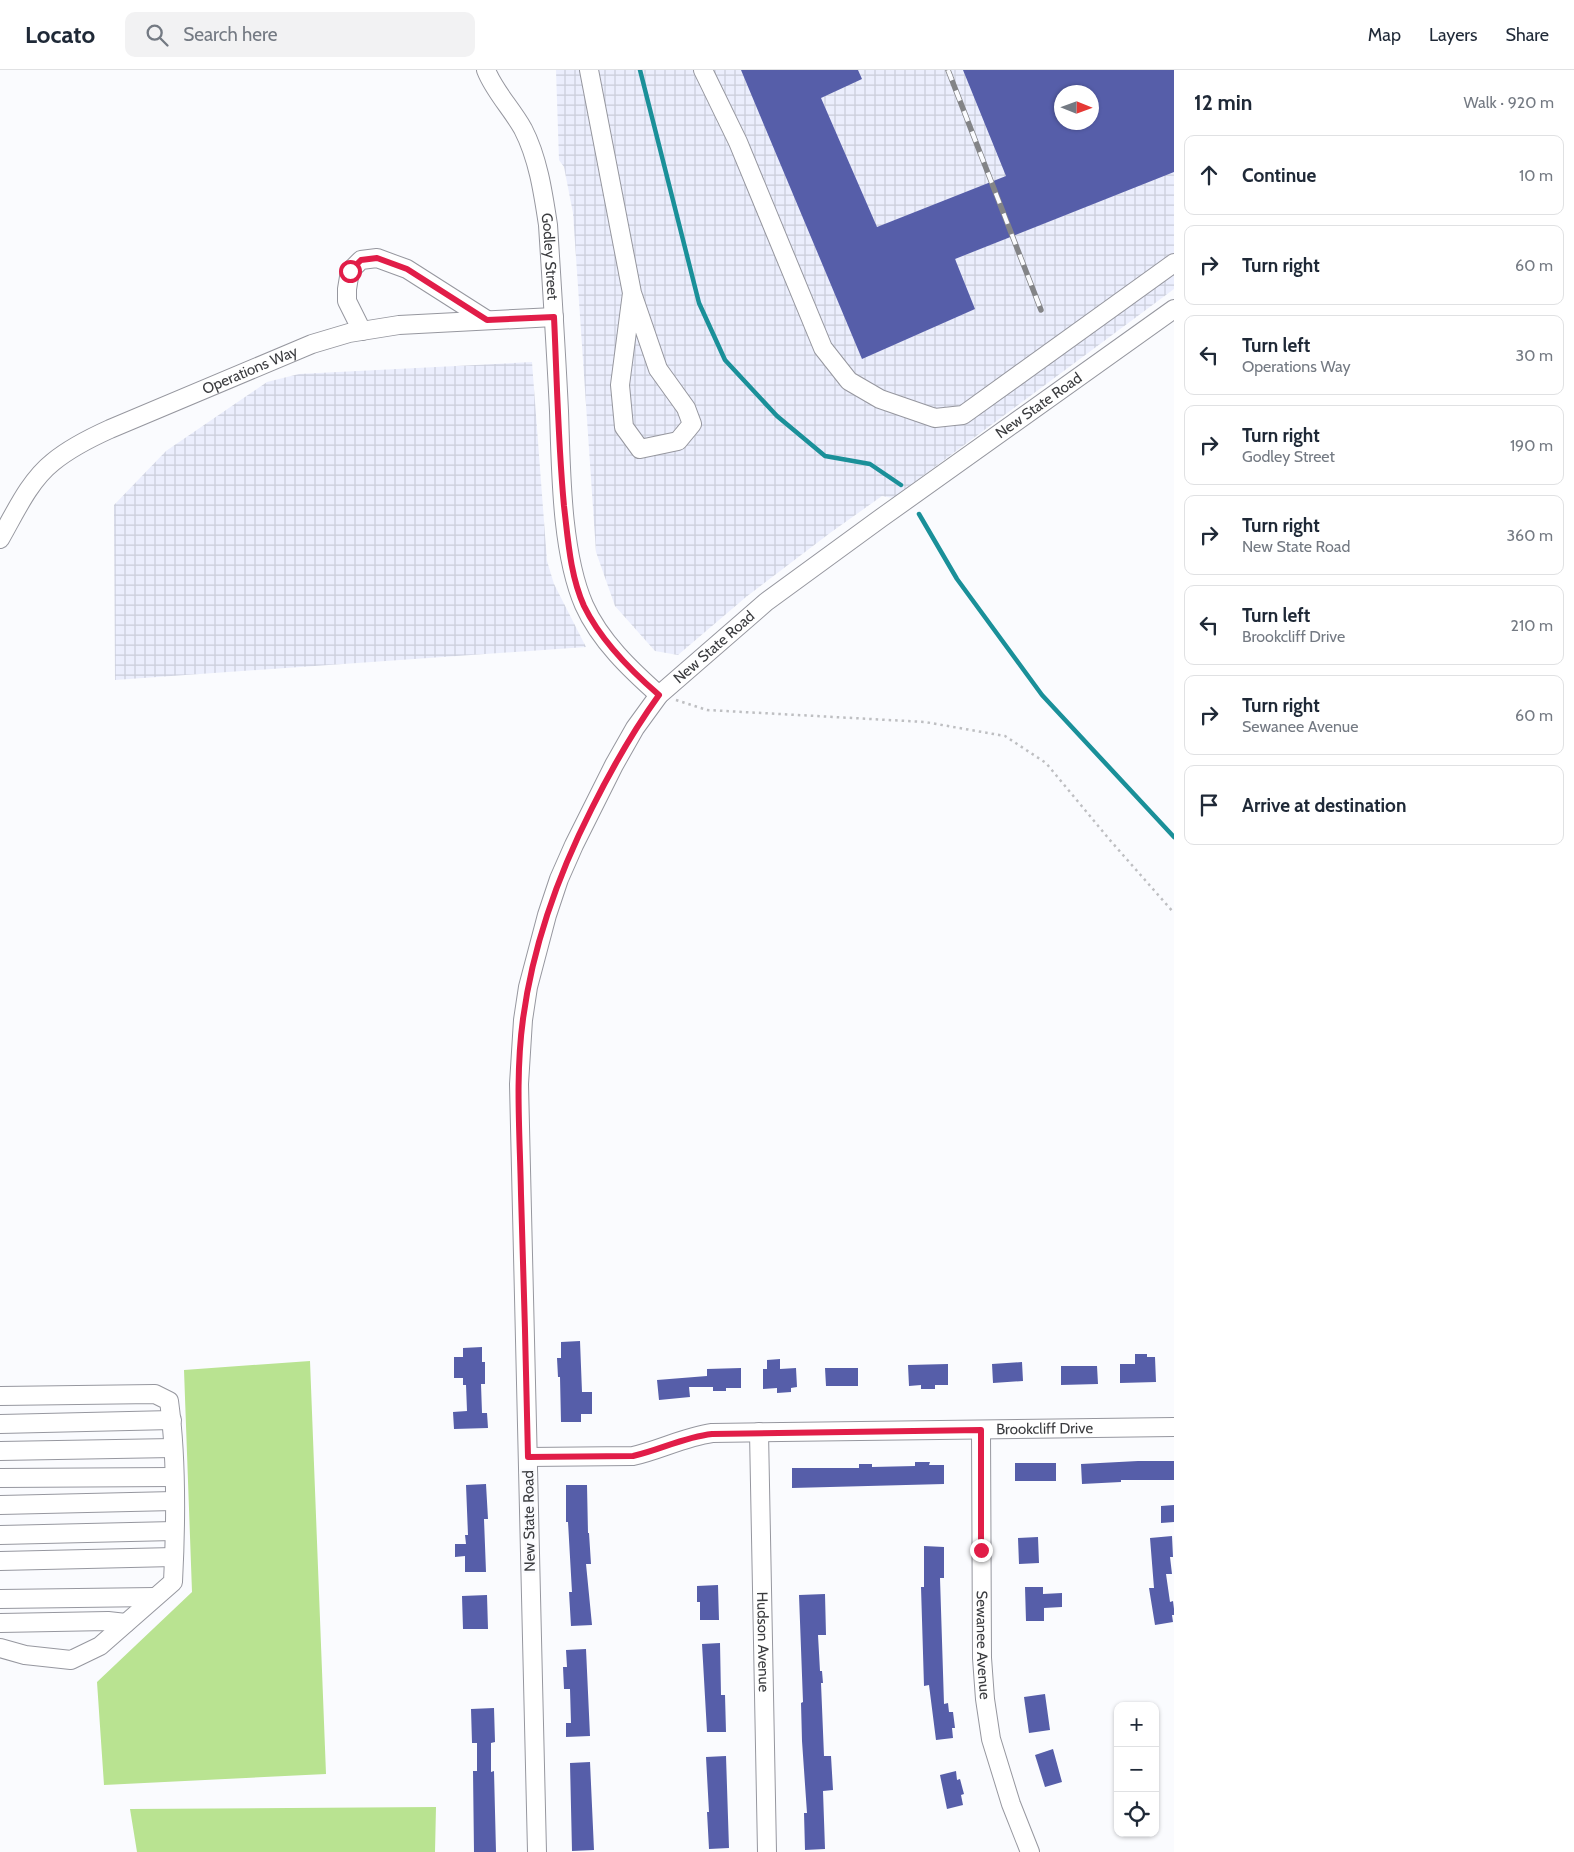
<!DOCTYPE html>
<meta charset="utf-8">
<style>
body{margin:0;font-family:Cabin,sans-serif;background:#f2f2f3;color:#1f2937}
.controls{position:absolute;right:15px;bottom:15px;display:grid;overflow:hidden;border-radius:10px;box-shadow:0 1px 4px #0004}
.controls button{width:45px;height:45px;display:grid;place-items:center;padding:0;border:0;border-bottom:1px solid #e0e1e3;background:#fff;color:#1f2937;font:25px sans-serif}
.compass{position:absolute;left:1054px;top:15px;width:45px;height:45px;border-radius:50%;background:#fff;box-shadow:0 1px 4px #0004;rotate:91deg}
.stop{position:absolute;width:15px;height:15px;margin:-11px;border:4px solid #e11d48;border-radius:50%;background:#fff}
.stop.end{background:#e11d48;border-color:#fff;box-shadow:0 1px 5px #0008}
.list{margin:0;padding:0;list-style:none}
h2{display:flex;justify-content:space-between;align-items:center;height:65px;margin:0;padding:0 20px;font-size:21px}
h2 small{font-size:16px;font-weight:400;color:#747a83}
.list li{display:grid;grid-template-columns:32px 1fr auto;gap:15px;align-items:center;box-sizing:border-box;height:80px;margin:0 10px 10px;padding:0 10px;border:1px solid #e0e1e3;border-radius:10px}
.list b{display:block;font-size:19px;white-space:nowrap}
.list p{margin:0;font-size:16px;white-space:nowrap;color:#747a83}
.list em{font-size:16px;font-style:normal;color:#747a83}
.icon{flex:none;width:28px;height:28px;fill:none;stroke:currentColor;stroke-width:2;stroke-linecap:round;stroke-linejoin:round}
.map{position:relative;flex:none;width:1174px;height:1782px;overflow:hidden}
header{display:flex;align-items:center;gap:30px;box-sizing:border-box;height:70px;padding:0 25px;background:#fff;border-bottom:1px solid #e0e1e3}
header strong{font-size:24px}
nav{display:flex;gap:28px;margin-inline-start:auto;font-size:18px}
.search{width:350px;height:45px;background:#f2f2f3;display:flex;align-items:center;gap:12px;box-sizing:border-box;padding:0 18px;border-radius:10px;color:#747a83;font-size:19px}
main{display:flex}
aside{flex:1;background:#fff}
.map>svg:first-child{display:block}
.industrial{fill:url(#industrial-grid);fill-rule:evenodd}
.grass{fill:#b9e391}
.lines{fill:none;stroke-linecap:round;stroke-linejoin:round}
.stream{stroke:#1a9099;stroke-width:4.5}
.building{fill:#565ea9;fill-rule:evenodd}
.minor-casing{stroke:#96979f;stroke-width:20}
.path{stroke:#bebfc2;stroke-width:2.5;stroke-dasharray:2.5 4;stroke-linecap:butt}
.minor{stroke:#fff;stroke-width:18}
.rail-casing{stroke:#838487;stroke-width:5.5}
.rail{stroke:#fafbfe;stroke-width:4;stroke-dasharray:11;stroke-linecap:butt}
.route{stroke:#e11d48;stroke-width:6}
.labels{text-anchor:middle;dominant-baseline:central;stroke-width:5;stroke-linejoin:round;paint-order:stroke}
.street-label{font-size:15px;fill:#3b3c3f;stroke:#fafbfe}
</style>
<header>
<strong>Locato</strong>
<div class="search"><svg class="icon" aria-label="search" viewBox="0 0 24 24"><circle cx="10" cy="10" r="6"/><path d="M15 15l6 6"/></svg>Search here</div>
<nav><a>Map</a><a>Layers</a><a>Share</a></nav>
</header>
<main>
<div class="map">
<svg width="1174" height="1782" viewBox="0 0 1174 1782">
<defs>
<pattern id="industrial-grid" width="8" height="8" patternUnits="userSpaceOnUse" patternTransform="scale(1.25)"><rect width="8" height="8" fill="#ebeefd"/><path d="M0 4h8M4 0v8" fill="none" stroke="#cacdda"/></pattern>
</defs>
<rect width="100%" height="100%" fill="#fafbfe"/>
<path class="industrial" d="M556,0H1174V219L893,428L882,426L830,463L746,527L678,585L655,581L615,536L596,482L573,143L564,97L559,90ZM1062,22H1092V52H1062Z
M532,292L547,491L554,514L586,577L115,610L114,435L166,381L267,312L299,304Z"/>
<path class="grass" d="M310,1291L326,1704L104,1715L97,1612L192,1522L184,1300Z
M436,1737L435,1782H137L130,1739Z"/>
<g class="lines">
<path class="stream" d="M640,0L699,233L725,290L777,346L825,386L870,394L901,415
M919,444L957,509L1042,625L1174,767"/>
</g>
<path class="building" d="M741,0H858L862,9L821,28L877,157L1006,106L963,0H1174V102L955,189L975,239L862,289ZM1062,22H1092V52H1062Z
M580,1271L582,1322H592V1344H581V1352H561L560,1307H558L557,1288H561V1272Z
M482,1277V1292H485V1314H481L482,1343H487L488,1358L454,1359L453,1342L467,1341L466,1315H463V1308H454V1287H463V1278Z
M1135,1284H1147V1287H1155L1156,1312L1120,1313V1294H1135Z
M780,1289V1299L796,1298L797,1317L791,1318V1322L777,1323V1318L763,1319V1299H767V1290Z
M1022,1292L1023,1311L993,1313L992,1294Z
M948,1294V1315H935V1319H921V1315L909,1316L908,1295Z
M1061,1296H1097L1098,1314L1061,1315Z
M741,1298V1318H726V1321H713V1317H689L690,1327L659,1330L657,1310L707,1306V1299Z
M825,1298H858V1316H826Z
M1138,1391H1174V1410H1121V1412L1082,1414L1081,1394Z
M915,1392H930L929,1395H944V1414L792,1418V1398H859V1394H872V1397L915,1396Z
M1015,1393H1056V1411H1015Z
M486,1414L488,1449H484L486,1502H465V1486L455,1487V1474H466L465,1465H468L466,1415Z
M566,1415H587L588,1463H589L591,1494H586L592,1555L571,1556L569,1522H572L568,1452H566Z
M1174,1435V1452L1161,1453V1436Z
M1172,1466L1173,1487H1170L1172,1504H1166L1170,1532L1173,1531L1174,1539V1545H1172L1173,1552L1155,1555L1149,1518H1154L1150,1468Z
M1038,1467L1039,1493L1019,1494L1018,1468Z
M924,1476L944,1477V1508H940L944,1634L948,1633L949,1642H953L955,1658H952L953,1668L936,1670L929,1615L924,1616L921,1517H924Z
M718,1515L719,1550H700V1532H697V1516Z
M1025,1517H1043V1524L1062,1523V1537L1044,1538V1551H1026Z
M825,1524L826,1565H818L820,1601H822L823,1613H821L824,1686H831L833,1720L823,1721L825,1779L805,1780L804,1743H807L802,1671L801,1633L803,1632L799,1525Z
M487,1525L488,1559H463L462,1526Z
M720,1573L721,1625H725L726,1662H707L702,1574Z
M586,1579L590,1666L566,1667V1653H571L570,1619H564L563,1597H567L566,1580Z
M1045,1624L1050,1660L1029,1663L1024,1627Z
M494,1638L495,1672L491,1673V1702L494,1701L496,1782H474L473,1701H477V1673H472L471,1639Z
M1053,1679L1062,1712L1045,1717L1035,1685Z
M726,1686L729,1778L709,1779L707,1742H709L706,1687Z
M590,1692L594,1780L572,1781L570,1693Z
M956,1701L957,1710L960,1709L964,1724L961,1725L963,1735L947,1739L940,1705Z"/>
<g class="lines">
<g class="minor-casing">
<g id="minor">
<path id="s1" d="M486,0C494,21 512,39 523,59C538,88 543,122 548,155C552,217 556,279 559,341C561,399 561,482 584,535C600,571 631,600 659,625"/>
<path d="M589,0L632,223L658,299L686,338L692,354L678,371L640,379L624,357L620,315L632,223"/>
<path d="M703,0L738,72L823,278L849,311L880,329L935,348L963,345L1174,193"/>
<path d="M362,261L347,231V219L350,201L361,190L377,188L407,199L487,250"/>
<path id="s2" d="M0,469C15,443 29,411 53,392C70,378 90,368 110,359L312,274L349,263L399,255L554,247"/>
<path d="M0,1326L155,1324L169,1331C177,1389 176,1454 173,1512L100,1576L71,1590L25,1585L0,1578"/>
<path d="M0,1354L172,1350"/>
<path id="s3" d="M981,1360L982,1588L985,1629L991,1669L1011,1734L1030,1782"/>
<path id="s4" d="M759,1362L767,1782"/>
<path d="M0,1381L173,1378"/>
<path id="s5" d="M528,1387L633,1386C660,1380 684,1367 712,1363L1174,1357"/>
<path d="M0,1408L173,1407"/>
<path d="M0,1435L174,1431"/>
<path d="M0,1465L174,1461"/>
<path d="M0,1491L174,1487"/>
<path d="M0,1529L155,1527"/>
<path d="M0,1553L108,1551L126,1553"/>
<path id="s6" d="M537,1782L519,1014L523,950L528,917L547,845L559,809L574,775L614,695L635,658L659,625L766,532L881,448L1174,239"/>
</g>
</g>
<path class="path" d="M676,630L707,640L925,652L1005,666L1046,693L1109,769L1174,843"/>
<use href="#minor" class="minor"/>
<g class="rail-casing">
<path id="rail" d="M948,0L1041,240"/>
</g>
<use href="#rail" class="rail"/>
</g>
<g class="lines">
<path class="route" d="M350,201L361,190L377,188L407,199L487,250L554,247C557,310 558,373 564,436C568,469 570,505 584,536C601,571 630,600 659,625C633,661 612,698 592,738C558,805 533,874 523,949C515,1007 520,1066 521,1124C524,1212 526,1299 528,1387L633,1386C660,1380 684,1367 712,1364L981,1360V1480"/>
</g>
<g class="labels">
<g class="street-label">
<text stroke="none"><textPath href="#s1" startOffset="201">Godley Street</textPath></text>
<text stroke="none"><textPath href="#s2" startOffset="312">Operations Way</textPath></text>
<text stroke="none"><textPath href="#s6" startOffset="1666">New State Road</textPath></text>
<text stroke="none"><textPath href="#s6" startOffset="1261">New State Road</textPath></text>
<text stroke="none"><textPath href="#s5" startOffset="520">Brookcliff Drive</textPath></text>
<text transform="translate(529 1451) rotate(-91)">New State Road</text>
<text stroke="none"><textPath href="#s4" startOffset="210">Hudson Avenue</textPath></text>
<text stroke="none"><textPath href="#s3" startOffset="215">Sewanee Avenue</textPath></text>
</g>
</g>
</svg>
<div class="controls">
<button>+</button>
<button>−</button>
<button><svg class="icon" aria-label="locate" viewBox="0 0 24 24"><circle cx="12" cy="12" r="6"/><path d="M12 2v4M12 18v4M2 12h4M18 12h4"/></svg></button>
</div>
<svg class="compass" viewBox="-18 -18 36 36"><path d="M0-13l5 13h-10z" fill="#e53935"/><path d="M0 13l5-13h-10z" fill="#747a83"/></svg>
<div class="stop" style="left:350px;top:201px"></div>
<div class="stop end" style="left:981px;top:1480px"></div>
</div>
<aside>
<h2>12 min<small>Walk · 920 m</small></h2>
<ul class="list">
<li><svg class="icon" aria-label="ahead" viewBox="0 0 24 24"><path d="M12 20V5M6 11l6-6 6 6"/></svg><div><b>Continue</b></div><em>10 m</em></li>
<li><svg class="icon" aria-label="right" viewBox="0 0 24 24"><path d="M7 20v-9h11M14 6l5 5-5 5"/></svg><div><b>Turn right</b></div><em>60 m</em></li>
<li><svg class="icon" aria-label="left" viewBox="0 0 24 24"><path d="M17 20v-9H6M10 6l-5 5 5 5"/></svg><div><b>Turn left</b><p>Operations Way</p></div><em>30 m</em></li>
<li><svg class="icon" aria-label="right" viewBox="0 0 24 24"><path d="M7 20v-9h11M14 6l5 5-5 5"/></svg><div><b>Turn right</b><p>Godley Street</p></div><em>190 m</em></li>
<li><svg class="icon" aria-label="right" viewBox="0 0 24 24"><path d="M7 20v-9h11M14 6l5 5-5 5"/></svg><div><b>Turn right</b><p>New State Road</p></div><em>360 m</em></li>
<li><svg class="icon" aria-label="left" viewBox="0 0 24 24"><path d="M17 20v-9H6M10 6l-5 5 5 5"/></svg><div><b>Turn left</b><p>Brookcliff Drive</p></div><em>210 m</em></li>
<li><svg class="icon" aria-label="right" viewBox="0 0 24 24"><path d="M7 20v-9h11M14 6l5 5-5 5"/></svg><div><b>Turn right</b><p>Sewanee Avenue</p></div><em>60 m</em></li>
<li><svg class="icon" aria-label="arrive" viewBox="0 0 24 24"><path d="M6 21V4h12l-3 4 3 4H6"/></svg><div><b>Arrive at destination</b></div></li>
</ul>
</aside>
</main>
